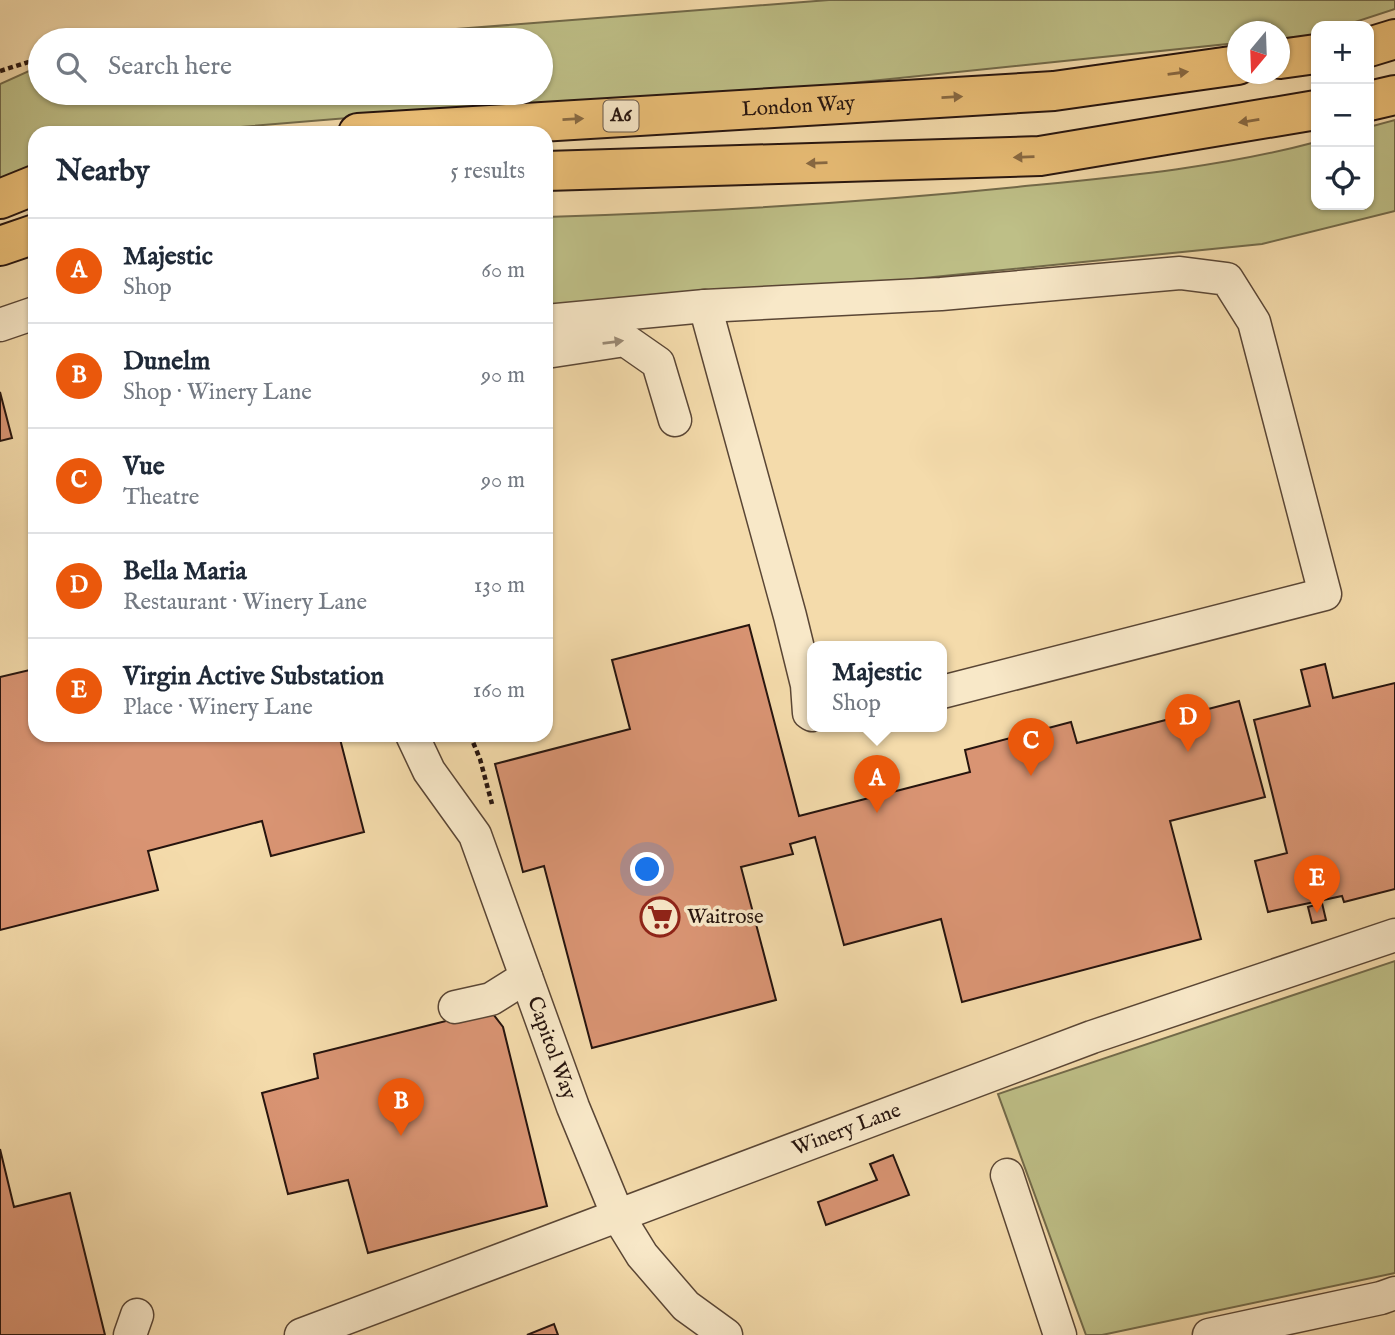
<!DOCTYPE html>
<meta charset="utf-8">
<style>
body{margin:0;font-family:"IM FELL English",serif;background:#f2f2f3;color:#1f2937}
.controls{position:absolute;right:21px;top:21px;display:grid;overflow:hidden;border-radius:14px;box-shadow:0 2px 5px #0004}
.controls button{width:63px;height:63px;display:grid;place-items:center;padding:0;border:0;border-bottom:2px solid #e0e1e3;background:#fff;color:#1f2937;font:35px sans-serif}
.compass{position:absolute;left:1227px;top:21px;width:63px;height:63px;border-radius:50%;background:#fff;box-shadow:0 2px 5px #0004;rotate:199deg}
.you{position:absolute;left:648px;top:870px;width:24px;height:24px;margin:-18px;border:5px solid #fff;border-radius:50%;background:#1a73e8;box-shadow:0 0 0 10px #1a73e833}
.badge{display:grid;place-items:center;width:46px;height:46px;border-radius:50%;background:#ea580c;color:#fff;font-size:23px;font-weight:700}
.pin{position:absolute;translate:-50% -58px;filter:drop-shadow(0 2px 4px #0008)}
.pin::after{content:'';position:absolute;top:37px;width:24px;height:21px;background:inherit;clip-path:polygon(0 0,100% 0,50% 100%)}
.popup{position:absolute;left:807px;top:641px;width:140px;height:91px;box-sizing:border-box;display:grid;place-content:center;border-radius:14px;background:#fff;filter:drop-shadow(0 2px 5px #0005);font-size:23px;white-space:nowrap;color:#747a83}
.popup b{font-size:26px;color:#1f2937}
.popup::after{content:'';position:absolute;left:50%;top:100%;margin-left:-14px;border:14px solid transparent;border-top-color:#fff}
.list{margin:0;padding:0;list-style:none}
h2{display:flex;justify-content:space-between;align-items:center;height:91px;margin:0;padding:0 28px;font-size:30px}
h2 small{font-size:23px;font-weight:400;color:#747a83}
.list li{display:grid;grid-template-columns:46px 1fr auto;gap:21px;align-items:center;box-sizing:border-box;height:105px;padding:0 28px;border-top:2px solid #e0e1e3}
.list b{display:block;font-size:26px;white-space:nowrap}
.list p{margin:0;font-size:23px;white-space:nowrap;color:#747a83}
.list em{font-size:23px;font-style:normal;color:#747a83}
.icon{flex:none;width:38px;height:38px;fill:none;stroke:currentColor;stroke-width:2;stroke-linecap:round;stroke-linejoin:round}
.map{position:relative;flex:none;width:1395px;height:1335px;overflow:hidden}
.search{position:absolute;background:#fff;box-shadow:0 2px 5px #0004;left:28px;top:28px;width:525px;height:77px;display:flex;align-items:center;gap:18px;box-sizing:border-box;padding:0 24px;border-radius:38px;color:#747a83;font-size:26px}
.panel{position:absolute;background:#fff;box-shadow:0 2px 5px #0004;left:28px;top:126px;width:525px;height:616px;border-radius:21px}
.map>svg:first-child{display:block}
.green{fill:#bebf87;stroke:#726a4a;stroke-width:2}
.building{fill:#d99473;stroke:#26140e;stroke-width:2}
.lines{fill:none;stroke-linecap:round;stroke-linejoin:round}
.minor-casing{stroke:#5a4635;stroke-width:35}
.highway-casing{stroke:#26140e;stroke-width:42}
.path{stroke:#26140e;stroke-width:4.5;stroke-dasharray:5 3.5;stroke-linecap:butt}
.minor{stroke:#f8e8c8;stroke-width:32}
.highway{stroke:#eabe76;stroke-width:38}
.oneway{fill:#886942}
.oneway2{fill:#9a8974}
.labels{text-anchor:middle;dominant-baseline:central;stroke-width:7;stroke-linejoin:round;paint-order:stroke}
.shield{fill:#f8e8c8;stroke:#655446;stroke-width:2}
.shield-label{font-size:19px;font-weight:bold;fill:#26140e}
.street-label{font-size:21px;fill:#26140e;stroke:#f8e8c8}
.poi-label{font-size:21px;fill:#26140e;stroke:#f8e8c8;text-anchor:start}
</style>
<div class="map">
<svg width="1395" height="1335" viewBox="0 0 1395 1335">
<rect width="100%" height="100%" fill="#f4dbab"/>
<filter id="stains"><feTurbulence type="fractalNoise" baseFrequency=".00286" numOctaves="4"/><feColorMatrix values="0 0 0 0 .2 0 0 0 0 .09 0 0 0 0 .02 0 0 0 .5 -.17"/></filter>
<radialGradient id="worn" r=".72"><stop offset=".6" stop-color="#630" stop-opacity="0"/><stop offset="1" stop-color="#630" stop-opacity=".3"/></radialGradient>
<path class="green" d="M829,0H1395V9L1343,26H1316V35L1280,39V32H1238L1237,43L774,91L469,108L167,133H35V168L0,178V84L40,66V93H541V40H316Z
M1395,120V211L1262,244L794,291L546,310V217C704,212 860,203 1017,187C1117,177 1219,168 1316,142V205H1369V127Z
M1395,961V1273L1102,1335H1086L998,1094Z"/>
<path class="building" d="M0,392L12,438L0,441Z
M749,625L799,816L970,772L965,750L1071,722L1077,743L1239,701L1265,797L1170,821L1201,939L962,1002L941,919L844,945L815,837L790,844L793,854L741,867L776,1000L592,1048L544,866L523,872L495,764L630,729L612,660Z
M1325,664L1333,698L1395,683V889L1344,902L1342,896L1268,912L1255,861L1287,853L1254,720L1310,706L1301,670Z
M34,669L35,735H339L364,832L271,856L262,821L148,851L158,890L0,930V677Z
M1322,903L1326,920L1312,923L1308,907Z
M490,1010L503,1027L547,1206L368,1253L348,1180L288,1194L262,1093L318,1078L314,1054Z
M0,1149L14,1207L70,1193L105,1335H0Z
M893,1155L909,1195L826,1225L818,1202L877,1180L870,1164Z
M554,1324L558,1335H527Z"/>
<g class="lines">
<g class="minor-casing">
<g id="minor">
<path d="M705,306L790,616L807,685L809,713L812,715"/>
<path d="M546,321L705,306L941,294L1180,273L1227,279L1254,322L1325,594L942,692"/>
<path d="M0,325L35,313"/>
<path d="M546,352L625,340L658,363L675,420"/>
<path id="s1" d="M412,735L429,771L475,835L573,1107L618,1216L642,1255L686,1306L726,1335"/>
<path d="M455,1007L491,999L526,977"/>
<path d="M1007,1175L1060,1335"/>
<path d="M130,1335L137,1315"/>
<path id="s2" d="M301,1335L1092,1037L1395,935"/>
<path d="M1209,1335L1381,1298L1395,1293"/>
</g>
</g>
<g class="highway-casing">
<g id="highway">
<path d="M1369,47L1395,39"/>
<path d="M1280,59L1316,54"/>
<path d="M1369,101L1395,95"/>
<path id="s3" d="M358,133L1054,91L1238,65"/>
<path d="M546,171L1040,156L1316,110"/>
<path d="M0,199L35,185"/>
<path d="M0,246L35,234"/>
</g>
</g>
<path class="path" d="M0,71L32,61
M470,735L480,759L492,804"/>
<use href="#minor" class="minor"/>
<use href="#highway" class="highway"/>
</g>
<defs><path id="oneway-solid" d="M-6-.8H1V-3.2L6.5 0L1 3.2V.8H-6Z" transform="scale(1.75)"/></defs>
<g class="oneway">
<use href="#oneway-solid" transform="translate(1178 73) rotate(-8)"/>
<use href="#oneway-solid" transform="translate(952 97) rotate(-3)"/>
<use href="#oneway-solid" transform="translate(573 119) rotate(-3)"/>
<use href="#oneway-solid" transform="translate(1249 121) rotate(171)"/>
<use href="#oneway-solid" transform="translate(1024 157) rotate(178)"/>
<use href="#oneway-solid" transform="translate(817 163) rotate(178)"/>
</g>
<use class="oneway2" href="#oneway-solid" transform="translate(613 342) rotate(-7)"/>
<defs>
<g id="supermarket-ring" transform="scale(2.0125)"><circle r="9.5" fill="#f8e8c8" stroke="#8f2418" stroke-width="1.5"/><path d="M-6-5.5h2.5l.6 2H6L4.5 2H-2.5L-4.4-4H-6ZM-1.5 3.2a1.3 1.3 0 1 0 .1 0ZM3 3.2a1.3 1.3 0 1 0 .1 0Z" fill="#8f2418"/></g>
</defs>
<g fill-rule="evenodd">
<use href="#supermarket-ring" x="660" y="917"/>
</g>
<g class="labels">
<rect class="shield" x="603.5" y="100.5" width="35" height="31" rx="5"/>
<g class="shield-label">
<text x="621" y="116">A6</text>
</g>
<g class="street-label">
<text stroke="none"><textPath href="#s3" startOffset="441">London Way</textPath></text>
<text stroke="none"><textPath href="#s1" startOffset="345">Capitol Way</textPath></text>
<text stroke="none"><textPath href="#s2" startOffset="583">Winery Lane</textPath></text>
</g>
<g class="poi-label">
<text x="687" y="917">Waitrose</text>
</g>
</g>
<rect width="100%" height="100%" filter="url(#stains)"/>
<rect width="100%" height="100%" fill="url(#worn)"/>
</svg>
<div class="controls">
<button>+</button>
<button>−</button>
<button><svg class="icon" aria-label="locate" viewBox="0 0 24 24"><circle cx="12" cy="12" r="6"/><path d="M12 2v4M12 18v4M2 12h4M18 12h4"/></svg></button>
</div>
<svg class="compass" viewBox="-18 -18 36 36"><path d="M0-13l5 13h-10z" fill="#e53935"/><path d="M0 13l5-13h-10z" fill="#747a83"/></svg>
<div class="you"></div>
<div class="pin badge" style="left:877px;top:813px">A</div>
<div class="popup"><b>Majestic</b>Shop</div>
<div class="pin badge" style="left:401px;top:1136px">B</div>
<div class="pin badge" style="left:1031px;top:776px">C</div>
<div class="pin badge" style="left:1188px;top:752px">D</div>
<div class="pin badge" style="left:1317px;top:913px">E</div>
<div class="search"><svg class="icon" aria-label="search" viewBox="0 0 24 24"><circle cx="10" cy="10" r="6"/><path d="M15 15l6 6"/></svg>Search here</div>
<section class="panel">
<h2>Nearby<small>5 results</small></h2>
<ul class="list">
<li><span class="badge">A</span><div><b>Majestic</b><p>Shop</p></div><em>60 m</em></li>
<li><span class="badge">B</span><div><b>Dunelm</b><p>Shop · Winery Lane</p></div><em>90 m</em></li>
<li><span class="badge">C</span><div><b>Vue</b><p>Theatre</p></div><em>90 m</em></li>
<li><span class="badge">D</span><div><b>Bella Maria</b><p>Restaurant · Winery Lane</p></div><em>130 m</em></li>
<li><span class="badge">E</span><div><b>Virgin Active Substation</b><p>Place · Winery Lane</p></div><em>160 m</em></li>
</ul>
</section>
</div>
